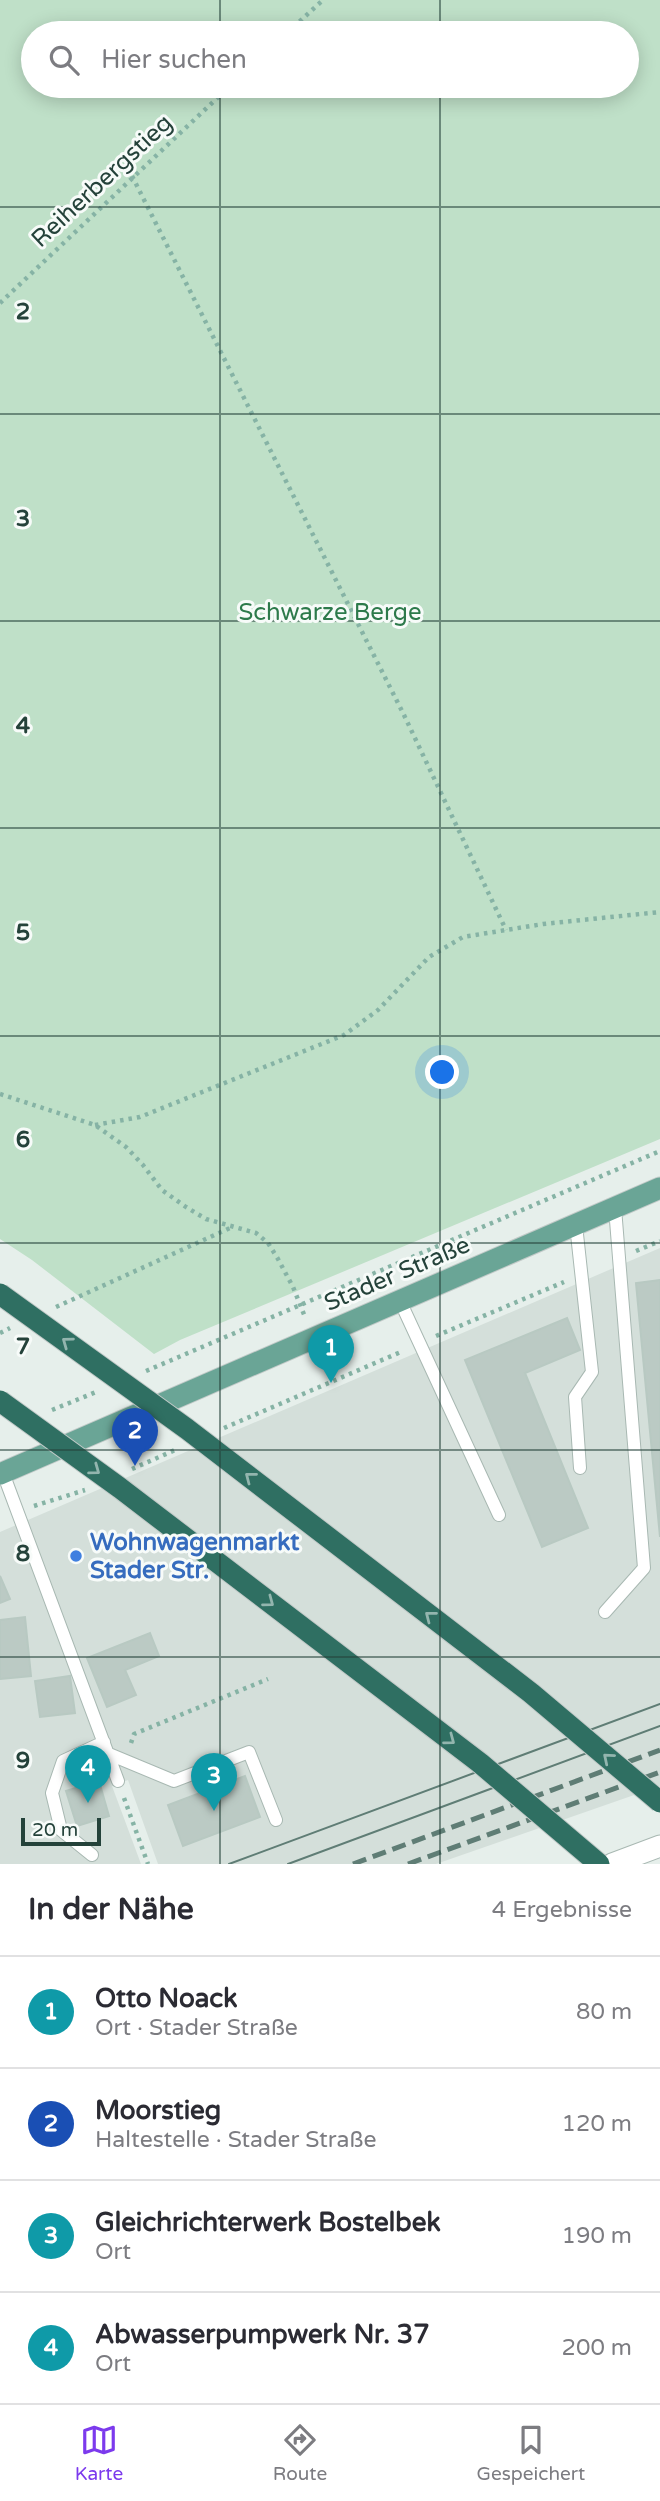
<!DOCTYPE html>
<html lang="de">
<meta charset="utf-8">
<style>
body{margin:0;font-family:"Varela Round",sans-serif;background:#f7f7f7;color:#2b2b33}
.scale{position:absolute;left:21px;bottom:18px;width:80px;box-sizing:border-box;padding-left:7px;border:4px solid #24423a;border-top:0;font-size:19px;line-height:24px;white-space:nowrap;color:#24423a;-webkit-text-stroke:5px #f7fbf9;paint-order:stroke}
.you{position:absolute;left:443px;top:1073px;width:24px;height:24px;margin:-18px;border:5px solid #fff;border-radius:50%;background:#1a73e8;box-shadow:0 0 0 10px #1a73e833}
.badge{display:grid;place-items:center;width:46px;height:46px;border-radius:50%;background:#7c3aed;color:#fff;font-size:23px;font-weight:700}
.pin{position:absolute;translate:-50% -58px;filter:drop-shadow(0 2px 4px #0008)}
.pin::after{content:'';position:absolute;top:37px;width:24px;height:21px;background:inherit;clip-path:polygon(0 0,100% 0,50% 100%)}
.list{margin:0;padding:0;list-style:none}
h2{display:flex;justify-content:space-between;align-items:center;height:91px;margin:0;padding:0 28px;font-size:30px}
h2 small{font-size:23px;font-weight:400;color:#7c7c81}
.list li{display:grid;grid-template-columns:46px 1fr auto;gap:21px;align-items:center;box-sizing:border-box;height:112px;padding:0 28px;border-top:2px solid #e1e1e2}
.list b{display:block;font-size:26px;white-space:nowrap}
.list p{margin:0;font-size:23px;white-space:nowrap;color:#7c7c81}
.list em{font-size:23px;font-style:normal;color:#7c7c81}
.icon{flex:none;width:38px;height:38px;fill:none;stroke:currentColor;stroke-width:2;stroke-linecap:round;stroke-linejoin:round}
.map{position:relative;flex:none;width:660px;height:1864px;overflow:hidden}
.search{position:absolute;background:#fff;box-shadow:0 4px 18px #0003;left:21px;right:21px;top:21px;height:77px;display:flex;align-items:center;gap:18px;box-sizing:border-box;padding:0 24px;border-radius:38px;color:#7c7c81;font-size:26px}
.sheet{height:539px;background:#fff}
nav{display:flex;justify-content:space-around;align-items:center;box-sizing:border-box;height:98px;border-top:2px solid #e1e1e2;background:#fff;font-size:19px;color:#7c7c81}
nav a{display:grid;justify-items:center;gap:4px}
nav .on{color:#7c3aed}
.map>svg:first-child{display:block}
.built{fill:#d4dfda}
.green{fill:#bfe0c8;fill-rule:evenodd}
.building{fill:#bbcac4;stroke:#b8c9c2;stroke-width:2}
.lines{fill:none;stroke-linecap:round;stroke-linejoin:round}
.service-casing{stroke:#a8b8b2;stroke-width:14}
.minor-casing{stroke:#a8b8b2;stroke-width:23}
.primary-casing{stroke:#c2cac8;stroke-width:23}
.path{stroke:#86b3a5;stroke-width:4.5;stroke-dasharray:3.5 5;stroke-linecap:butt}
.service{stroke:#fff;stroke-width:12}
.minor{stroke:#fff;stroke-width:21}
.primary{stroke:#6aa596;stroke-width:21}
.tram{stroke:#5f7d75;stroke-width:2}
.rail{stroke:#5f7d75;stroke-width:5;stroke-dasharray:14 7;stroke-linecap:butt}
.motorway-bridge-casing{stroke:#c2cac8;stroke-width:23;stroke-linecap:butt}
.motorway-bridge{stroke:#2f6f62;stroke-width:21}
.oneway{stroke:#93b5ae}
.grid{fill:none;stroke:#24423a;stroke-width:2;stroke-opacity:0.55}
.shop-dot{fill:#3f7fe0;stroke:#f7fbf9;stroke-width:2.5}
.labels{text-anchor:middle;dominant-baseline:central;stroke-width:6;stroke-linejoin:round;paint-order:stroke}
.street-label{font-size:24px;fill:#24423a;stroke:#f7fbf9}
.park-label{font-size:24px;fill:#2d7a4b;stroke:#f7fbf9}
.shop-label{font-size:24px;font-weight:bold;fill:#366cbe;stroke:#f7fbf9;text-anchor:start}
.grid-label{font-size:23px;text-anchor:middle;font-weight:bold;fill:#24423a;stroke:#f7fbf9;stroke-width:6;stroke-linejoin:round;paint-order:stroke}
</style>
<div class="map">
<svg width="660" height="1864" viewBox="0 0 660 1864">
<rect width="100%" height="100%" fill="#e6efeb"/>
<path class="built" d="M660,1248V1786L436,1864H158L128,1780L112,1786L141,1864H0V1532Z"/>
<path class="green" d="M0,0H660V1139L180,1340L154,1354L32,1260L0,1239ZM627,33V86H33V33Z"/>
<path class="building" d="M660,1280V1537L636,1283Z
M567,1318L580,1350L525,1373L588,1528L542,1547L465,1360Z
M0,1576L10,1599L0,1603Z
M25,1617L31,1676L0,1679V1620Z
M150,1633L159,1656L125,1670L136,1695L107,1707L87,1658Z
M70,1676L75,1713L40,1717L35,1681Z
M245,1776L260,1817L183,1846L168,1805Z
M99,1781L109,1816L77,1826L66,1791Z"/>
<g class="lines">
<g class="service-casing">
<path id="service" d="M576,1225L592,1372L575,1397L580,1468
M400,1301L499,1515
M3,1473L118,1781
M605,1612L644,1568L615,1208
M109,1754L174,1781L249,1752L276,1820
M92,1855L61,1830L52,1793L63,1761L104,1742"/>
</g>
<g class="minor-casing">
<path id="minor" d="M612,1864L660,1846"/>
</g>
<g class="primary-casing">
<path id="primary" d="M0,1474L660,1188"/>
</g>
<path class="path" d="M287,33L323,0
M132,176L404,715L506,930
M0,303L230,86
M0,1094L95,1125L126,1147L143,1165L162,1190L186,1207L206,1219L256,1233L268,1243L278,1259L293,1287L305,1317
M95,1125L140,1117L344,1035L378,1010L429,957L463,937L543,924L660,912
M636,1251L660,1241
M56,1307L230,1228
M0,1333L10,1328
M436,1336L564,1282
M146,1371L660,1151
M52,1410L96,1392
M224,1428L403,1351
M132,1469L175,1450
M34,1506L85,1490
M131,1743L134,1734L268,1679
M124,1798L148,1864"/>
<use href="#service" class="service"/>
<use href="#minor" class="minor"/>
<use href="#primary" class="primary"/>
<path class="tram" d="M229,1864L660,1704
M288,1864L660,1726"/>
<path class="rail" d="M353,1864L660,1750
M408,1864L660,1772"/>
<g class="motorway-bridge-casing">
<path id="motorway-bridge" d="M0,1294L187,1429L531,1693L660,1802
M0,1401L120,1488L480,1763L599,1864"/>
</g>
<use href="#motorway-bridge" class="motorway-bridge"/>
</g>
<defs><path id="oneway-chevron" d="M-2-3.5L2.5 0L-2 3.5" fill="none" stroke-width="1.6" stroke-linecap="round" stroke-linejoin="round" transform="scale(1.75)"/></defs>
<g class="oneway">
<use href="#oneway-chevron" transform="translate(67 1342) rotate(-144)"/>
<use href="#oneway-chevron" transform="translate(95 1470) rotate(36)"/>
<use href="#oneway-chevron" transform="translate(250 1477) rotate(-142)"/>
<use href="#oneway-chevron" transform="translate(269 1602) rotate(37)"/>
<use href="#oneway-chevron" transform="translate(430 1616) rotate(-142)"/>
<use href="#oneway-chevron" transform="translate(450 1740) rotate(37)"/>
<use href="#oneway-chevron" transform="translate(608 1758) rotate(-140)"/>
</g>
<path class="grid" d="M220,0V33M440,0V33M220,86V1864M440,86V1864M0,207H660M0,414H660M0,621H660M0,828H660M0,1036H660M0,1243H660M0,1450H660M0,1657H660"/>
<circle class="shop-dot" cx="76" cy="1556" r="7"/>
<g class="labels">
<g class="street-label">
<text transform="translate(102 181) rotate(-43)">Reiherbergstieg</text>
<text transform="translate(397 1274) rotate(-23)">Stader Straße</text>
</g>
<g class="park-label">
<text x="330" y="612">Schwarze Berge</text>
</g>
<g class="shop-label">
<text x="90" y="1542">Wohnwagenmarkt<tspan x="90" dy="28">Stader Str.</tspan></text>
</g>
</g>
<g class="grid-label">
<text x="23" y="319">2</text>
<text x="23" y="526">3</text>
<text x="23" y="733">4</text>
<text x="23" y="940">5</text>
<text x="23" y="1147">6</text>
<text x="23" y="1354">7</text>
<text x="23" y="1561">8</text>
<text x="23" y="1768">9</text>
</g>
</svg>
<div class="scale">20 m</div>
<div class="you"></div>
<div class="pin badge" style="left:331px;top:1383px;background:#0f9aa8">1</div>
<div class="pin badge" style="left:135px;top:1466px;background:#1a4fb4">2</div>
<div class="pin badge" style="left:214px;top:1811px;background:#0f9aa8">3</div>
<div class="pin badge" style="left:88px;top:1803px;background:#0f9aa8">4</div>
<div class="search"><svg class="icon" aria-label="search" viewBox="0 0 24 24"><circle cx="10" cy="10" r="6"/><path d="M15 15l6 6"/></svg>Hier suchen</div>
</div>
<section class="sheet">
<h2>In der Nähe<small>4 Ergebnisse</small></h2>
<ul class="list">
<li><span class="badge" style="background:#0f9aa8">1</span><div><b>Otto Noack</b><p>Ort · Stader Straße</p></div><em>80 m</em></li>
<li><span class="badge" style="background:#1a4fb4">2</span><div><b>Moorstieg</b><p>Haltestelle · Stader Straße</p></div><em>120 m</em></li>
<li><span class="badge" style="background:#0f9aa8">3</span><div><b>Gleichrichterwerk Bostelbek</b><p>Ort</p></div><em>190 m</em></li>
<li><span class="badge" style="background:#0f9aa8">4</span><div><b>Abwasserpumpwerk Nr. 37</b><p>Ort</p></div><em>200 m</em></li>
</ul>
</section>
<nav>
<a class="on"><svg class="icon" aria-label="map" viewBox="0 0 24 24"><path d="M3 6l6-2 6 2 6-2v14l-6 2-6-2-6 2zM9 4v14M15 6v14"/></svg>Karte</a>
<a><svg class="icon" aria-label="directions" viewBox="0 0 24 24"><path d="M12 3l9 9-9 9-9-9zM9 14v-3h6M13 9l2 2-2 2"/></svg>Route</a>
<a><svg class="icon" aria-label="saved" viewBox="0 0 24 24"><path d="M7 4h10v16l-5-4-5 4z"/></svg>Gespeichert</a>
</nav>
